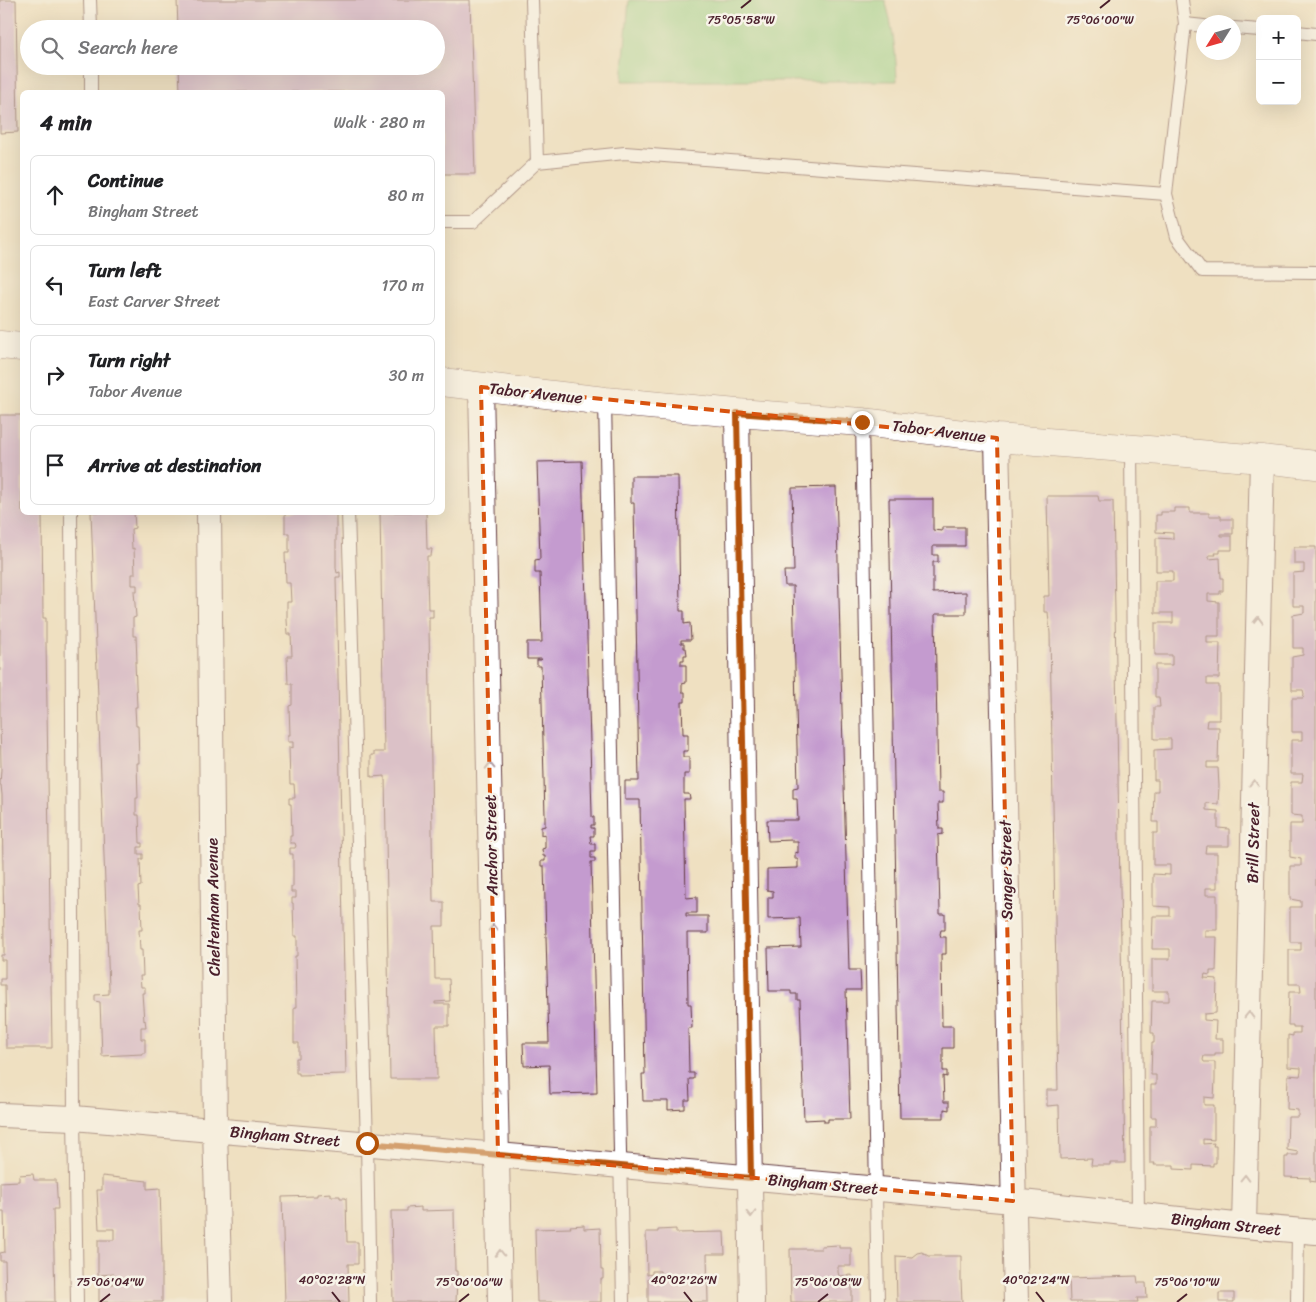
<!DOCTYPE html>
<meta charset="utf-8">
<style>
body{margin:0;font-family:Sriracha,sans-serif;background:#f2f2f2;color:#202124}
.controls{position:absolute;right:15px;top:15px;display:grid;overflow:hidden;border-radius:8px;box-shadow:0 5px 20px #0002}
.controls button{width:45px;height:45px;display:grid;place-items:center;padding:0;border:0;border-bottom:1px solid #e0e0e0;background:#fff;color:#202124;font:25px sans-serif}
.compass{position:absolute;left:1196px;top:15px;width:45px;height:45px;border-radius:50%;background:#fff;box-shadow:0 5px 20px #0002;rotate:233deg}
.stop{position:absolute;width:15px;height:15px;margin:-11px;border:4px solid #b45309;border-radius:50%;background:#fff}
.stop.end{background:#b45309;border-color:#fff;box-shadow:0 1px 5px #0008}
.list{margin:0;padding:0;list-style:none}
h2{display:flex;justify-content:space-between;align-items:center;height:65px;margin:0;padding:0 20px;font-size:21px}
h2 small{font-size:16px;font-weight:400;color:#757577}
.list li{display:grid;grid-template-columns:32px 1fr auto;gap:15px;align-items:center;box-sizing:border-box;height:80px;margin:0 10px 10px;padding:0 10px;border:1px solid #e0e0e0;border-radius:8px}
.list b{display:block;font-size:19px;white-space:nowrap}
.list p{margin:0;font-size:16px;white-space:nowrap;color:#757577}
.list em{font-size:16px;font-style:normal;color:#757577}
.icon{flex:none;width:28px;height:28px;fill:none;stroke:currentColor;stroke-width:2;stroke-linecap:round;stroke-linejoin:round}
.map{position:relative;flex:none;width:1316px;height:1302px;overflow:hidden}
.search{position:absolute;background:#fff;box-shadow:0 5px 20px #0002;left:20px;top:20px;width:425px;height:55px;display:flex;align-items:center;gap:12px;box-sizing:border-box;padding:0 18px;border-radius:28px;color:#757577;font-size:19px}
.panel{position:absolute;background:#fff;box-shadow:0 5px 20px #0002;left:20px;top:90px;width:425px;height:425px;border-radius:8px}
.map>svg:first-child{display:block}
.green{fill:#93d58d;stroke:#6e7a5c}
.building{fill:#c49bcf}
.lines{fill:none;stroke-linecap:round;stroke-linejoin:round}
.lane-casing{stroke:#633c42;stroke-width:14}
.street-casing{stroke:#633c42;stroke-width:26}
.secondary-casing{stroke:#633c42;stroke-width:29}
.lane{stroke:#fff;stroke-width:12}
.street{stroke:#fff;stroke-width:24}
.secondary{stroke:#fff;stroke-width:28}
.oneway{stroke:#ae9aa0}
.route{stroke:#b45309;stroke-width:6}
.marked{fill:none;stroke:#d8530f;stroke-width:4;stroke-dasharray:10 6;stroke-linejoin:round}
.ticks{fill:none;stroke:#4a1f2b;stroke-width:2}
.labels{text-anchor:middle;dominant-baseline:central;stroke-width:5;stroke-linejoin:round;paint-order:stroke}
.street-label{font-size:16px;fill:#4a1f2b;stroke:#f7f3e8}
.ticks-label{font-size:12px;text-anchor:middle;fill:#4a1f2b;stroke:#f7f3e8;stroke-width:5;stroke-linejoin:round;paint-order:stroke}
</style>
<div class="map">
<svg width="1316" height="1302" viewBox="0 0 1316 1302">
<rect width="100%" height="100%" fill="#f7f3e8"/>
<filter id="ink" filterUnits="userSpaceOnUse"><feTurbulence type="fractalNoise" baseFrequency=".02" numOctaves="2"/><feDisplacementMap in="SourceGraphic" scale="10" xChannelSelector="R" yChannelSelector="G"/><feConvolveMatrix kernelMatrix="1 2 1 2 8 2 1 2 1" color-interpolation-filters="sRGB"/></filter>
<filter id="wash" filterUnits="userSpaceOnUse"><feTurbulence type="fractalNoise" baseFrequency=".0096" numOctaves="4" result="noise"/><feDisplacementMap in="SourceGraphic" scale="20" xChannelSelector="R" yChannelSelector="G"/><feGaussianBlur stdDeviation="1.12" result="paint"/><feColorMatrix in="noise" values="0 0 0 0 0 0 0 0 0 0 0 0 0 0 0 0 0 1.4 0 .05"/><feComposite in="paint" operator="in"/></filter>
<g filter="url(#wash)">
<rect width="100%" height="100%" fill="#efe0c1"/>
<path class="green" d="M629,0H885C893,27 896,53 897,81H622Z"/>
<g id="blocks">
<path class="building" d="M0,0H16L18,132L0,133Z
M177,0H470L475,174H442V92H180L179,66H436V29H178Z
M0,415H22V512H42L43,618H46V641L52,1048H6L5,985H0V979H5V960H1V955H4V945L2,795L1,785H0L1,769L0,719Z
M582,461L592,814V817H594V825H591V828H594V836H590L591,844H595V851H591V858H595V862H591L597,1093L550,1094L549,1065L524,1066L523,1043H549L544,866H541V861H545V856H543L542,849L545,848V834L541,835V827L545,826V816L541,666H537V660H541L542,659H527V642H542L540,573H535V560L540,559L537,462Z
M631,476H678L680,611H684V624L690,623L691,640H681V643H684V648H686L687,655H684V660H681V665H686V683L682,684V692H685V702H682L683,734H688V751H683V757H689V774H684V794H689L690,799H684L686,898L697,897V913H686V916H708V933H687L688,1004H691L692,1028H688L689,1073H694V1079H689L690,1100H685V1109L668,1110V1101H643L642,1074H645L640,800H625V781H639L634,503H631Z
M836,487L849,970H860L861,990H846L850,1119H828V1122H824V1119L804,1120L800,1000H797V994H791V991H769L768,948L801,947L800,918L768,919V897H773V891L767,890V869L798,868V859H795V852L798,853V842H792V840L768,841L767,820H798L797,799H793V788L798,787L793,586H785L784,571H794L792,488Z
M1047,496H1098L1099,501H1113L1125,1163H1110V1165H1091L1092,1158L1060,1159L1059,1105L1047,1106V1090H1058L1050,633L1048,612H1044V596H1049Z
M889,499H933V530L942,531V527H965V546H933V555H938V562H933V593L966,592V614H935L938,792H943V803H938L939,829H943V834L938,835L940,911V914H945V930H941L940,934L941,937H946V954H941L942,1026H953V1048H943V1071H947V1077L943,1076L944,1102H949V1110L944,1109V1118H900Z
M1174,508H1190V513H1209V516H1221V519H1233V534H1221V536H1232V550H1220V553H1215L1216,555H1209V559L1220,558L1221,578H1223V591H1220V594H1208V601L1219,602V636H1207V643H1220L1219,678H1207V685H1219V720H1207L1206,727H1219L1218,762H1207V768H1218L1219,786L1218,804L1206,803V810L1218,811V828L1229,829V846H1206L1205,853H1217V888H1206V895H1217V930H1205V937H1217L1216,971H1210V975L1205,974L1204,978L1217,979L1216,1013L1204,1014V1020L1216,1021L1215,1039H1223V1053H1215V1056H1204L1203,1060L1204,1062H1215V1080L1214,1098L1204,1097V1105H1214V1140L1203,1139V1144L1214,1143L1213,1146H1216V1163H1213V1166L1193,1165V1170L1174,1169V1165H1154L1155,1163H1150V1126H1156V1117H1151V1085H1156V1075H1151L1152,1043H1154V1033H1151L1152,1001H1169V991H1152V959H1170V949H1152L1153,916H1170V907L1153,906V874L1170,875V865H1153V833H1158V822H1153L1154,791H1158V780H1154V750L1171,749V739H1154V707H1160L1159,697H1155V665H1172V655H1155V623H1173V613H1155V581H1173V571H1156V538L1173,539V533L1156,532V515H1161V512H1174Z
M91,512H134L135,528L131,529L132,549L134,548L135,574H132V585H137V591H134L136,617L133,618V636H136L137,662H135L137,707H135L136,726H138L139,763H137L138,798H136V815H139L140,843H142V847H138V854H143V859H140L141,886L138,887L139,904H141L142,930H139L140,950H142L143,976H140L141,987H145V993H142L144,1021L145,1020L146,1027H141V1039H145V1053H142V1054L102,1056L100,1002L95,1001V995L109,994V988Z
M285,512H336V568L337,573L340,572V577H336L346,1074L299,1075V1073H296V1058H299V1043H294V1008H296L295,956H297V936H294L293,903H292V898H296V892H291V887H293V854H290V848H295L296,846L295,843H290V836H292L291,804H289V798H295L294,784H290L289,747L293,748V742H288V735H290L289,706L292,705V684H288L287,656H292L291,634H288L287,620V602H291L290,583H286L285,553H289V533H285Z
M380,512H426L427,549H432L431,556H427V574L428,609H433V617H429V625L433,902H444V926H434L435,977V979H449L450,1001L435,1002V1004H449V1026H436L437,1079H390L385,776L371,777V755H374V752H384V751Z
M1294,547H1316V1182L1310,1181V1178L1285,1177V1157H1288V1155H1298V1152L1287,1150L1288,1117H1298V1110L1287,1109L1288,1075L1300,1076L1301,1072V1068L1288,1067V1035L1293,1036V1033H1300V1027H1293V1025H1288L1289,992H1301L1300,984H1289V950H1301V942H1290V907H1301V901L1290,899V866H1301V859L1290,857V824H1302V816L1291,815V782H1302L1303,774H1291V740H1302V732H1292V698H1303L1304,694L1303,690H1292V657L1303,655V648H1293V615L1304,613V606H1293V573L1304,572V564H1294Z
M33,1174L34,1180H56L58,1209H53L55,1302H6L5,1261H0V1253L5,1252L4,1211H0V1182L19,1181V1175Z
M102,1176L147,1181V1189L160,1188L162,1257V1302H99V1285L114,1284V1274L98,1275V1240H114V1229H99L97,1190H102Z
M331,1193V1196H340V1198H346L347,1242H358V1264H348L349,1302H285L282,1197L317,1196V1194Z
M421,1207V1211L454,1210L455,1271H457V1278L456,1302H393L391,1211H407V1208Z
M584,1225V1229L600,1228L601,1270H603V1279H601V1302H537L535,1229L571,1228L570,1226Z
M676,1229V1233L724,1232L725,1254H707L708,1302H648V1278H652V1281H661V1276L660,1271H652V1274L647,1275L646,1232H658V1230Z
M839,1245V1248H851V1266H838V1272L839,1276L852,1275V1302H791L790,1249H821V1246Z
M922,1252L928,1256H961V1280L962,1302H897L896,1256L912,1257L917,1253Z
M1137,1276L1138,1283H1146L1147,1298H1137L1138,1302H1070L1069,1278Z
M1219,1293H1234V1302H1219Z"/>
</g>
</g>
<g filter="url(#ink)">
<use href="#blocks" fill-opacity="0" stroke="#633c42" stroke-width="1"/>
<g class="lines">
<g class="lane-casing">
<path id="lane" d="M90,0L91,29
M532,0L537,162
M1182,0L1185,24L1166,194L1177,237L1202,271L1316,272
M1185,24L1204,26
M1234,28L1260,30
M1297,32L1316,34
M91,66V92
M442,222H473L537,162L625,153L1166,194
M605,401L623,1302
M862,422L878,1302
M1131,449L1138,1215
M71,512L74,1118L77,1302
M348,512L367,1143L370,1302
M1297,1302L1298,1231"/>
</g>
<g class="street-casing">
<path id="street" d="M481,387L500,1302
M737,413L752,1302
M997,438L1016,1302
M209,512L215,1130L220,1302
M0,1115L74,1118L498,1155L1013,1201L1244,1226L1316,1232
M1244,1226L1262,459"/>
</g>
<g class="secondary-casing">
<path id="secondary" d="M0,345L22,347
M442,382L605,401L737,413L862,422L997,438L1262,459L1316,465"/>
</g>
<use href="#lane" class="lane"/>
<use href="#street" class="street"/>
<use href="#secondary" class="secondary"/>
</g>
<defs><path id="oneway-chevron" d="M-2-3.5L2.5 0L-2 3.5" fill="none" stroke-width="1.6" stroke-linecap="round" stroke-linejoin="round" transform="scale(1.25)"/></defs>
<g class="oneway">
<use href="#oneway-chevron" transform="translate(1258 620) rotate(-89)"/>
<use href="#oneway-chevron" transform="translate(490 766) rotate(-91)"/>
<use href="#oneway-chevron" transform="translate(1254 783) rotate(-89)"/>
<use href="#oneway-chevron" transform="translate(493 928) rotate(-91)"/>
<use href="#oneway-chevron" transform="translate(1249 1015) rotate(-89)"/>
<use href="#oneway-chevron" transform="translate(497 1091) rotate(-91)"/>
<use href="#oneway-chevron" transform="translate(1245 1178) rotate(-89)"/>
<use href="#oneway-chevron" transform="translate(751 1214) rotate(89)"/>
<use href="#oneway-chevron" transform="translate(500 1253) rotate(-91)"/>
</g>
</g>
<g class="lines" filter="url(#ink)">
<path class="route" d="M367,1143L751,1178L737,413L862,422"/>
</g>
<path d="M0 0H1316V1302H0ZM481,387L997,438L1013,1201L498,1155Z" fill="#efe0c1" fill-opacity=".55" fill-rule="evenodd"/>
<path class="marked" d="M481,387L997,438L1013,1201L498,1155Z"/>
<path class="ticks" d="M741,8L751,0M1100,8L1110,0M332,1292L340,1302M684,1292L692,1302M1036,1292L1044,1302M100,1302L110,1294M459,1302L469,1294M818,1302L828,1294M1177,1302L1187,1294"/>
<g class="labels">
<g class="street-label">
<text transform="translate(536 393) rotate(6)">Tabor Avenue</text>
<text transform="translate(939 431) rotate(7)">Tabor Avenue</text>
<text transform="translate(1253 843) rotate(-89)">Brill Street</text>
<text transform="translate(491 845) rotate(-91)">Anchor Street</text>
<text transform="translate(1006 870) rotate(-91)">Sanger Street</text>
<text transform="translate(213 907) rotate(-91)">Cheltenham Avenue</text>
<text transform="translate(285 1136) rotate(5)">Bingham Street</text>
<text transform="translate(823 1184) rotate(5)">Bingham Street</text>
<text transform="translate(1226 1224) rotate(6)">Bingham Street</text>
</g>
</g>
<g class="ticks-label">
<text x="741" y="24">75°05'58"W</text>
<text x="1100" y="24">75°06'00"W</text>
<text x="332" y="1284">40°02'28"N</text>
<text x="684" y="1284">40°02'26"N</text>
<text x="1036" y="1284">40°02'24"N</text>
<text x="110" y="1286">75°06'04"W</text>
<text x="469" y="1286">75°06'06"W</text>
<text x="828" y="1286">75°06'08"W</text>
<text x="1187" y="1286">75°06'10"W</text>
</g>
</svg>
<div class="controls">
<button>+</button>
<button>−</button>
</div>
<svg class="compass" viewBox="-18 -18 36 36"><path d="M0-13l5 13h-10z" fill="#e53935"/><path d="M0 13l5-13h-10z" fill="#757577"/></svg>
<div class="stop" style="left:367px;top:1143px"></div>
<div class="stop end" style="left:862px;top:422px"></div>
<div class="search"><svg class="icon" aria-label="search" viewBox="0 0 24 24"><circle cx="10" cy="10" r="6"/><path d="M15 15l6 6"/></svg>Search here</div>
<section class="panel">
<h2>4 min<small>Walk · 280 m</small></h2>
<ul class="list">
<li><svg class="icon" aria-label="ahead" viewBox="0 0 24 24"><path d="M12 20V5M6 11l6-6 6 6"/></svg><div><b>Continue</b><p>Bingham Street</p></div><em>80 m</em></li>
<li><svg class="icon" aria-label="left" viewBox="0 0 24 24"><path d="M17 20v-9H6M10 6l-5 5 5 5"/></svg><div><b>Turn left</b><p>East Carver Street</p></div><em>170 m</em></li>
<li><svg class="icon" aria-label="right" viewBox="0 0 24 24"><path d="M7 20v-9h11M14 6l5 5-5 5"/></svg><div><b>Turn right</b><p>Tabor Avenue</p></div><em>30 m</em></li>
<li><svg class="icon" aria-label="arrive" viewBox="0 0 24 24"><path d="M6 21V4h12l-3 4 3 4H6"/></svg><div><b>Arrive at destination</b></div></li>
</ul>
</section>
</div>
